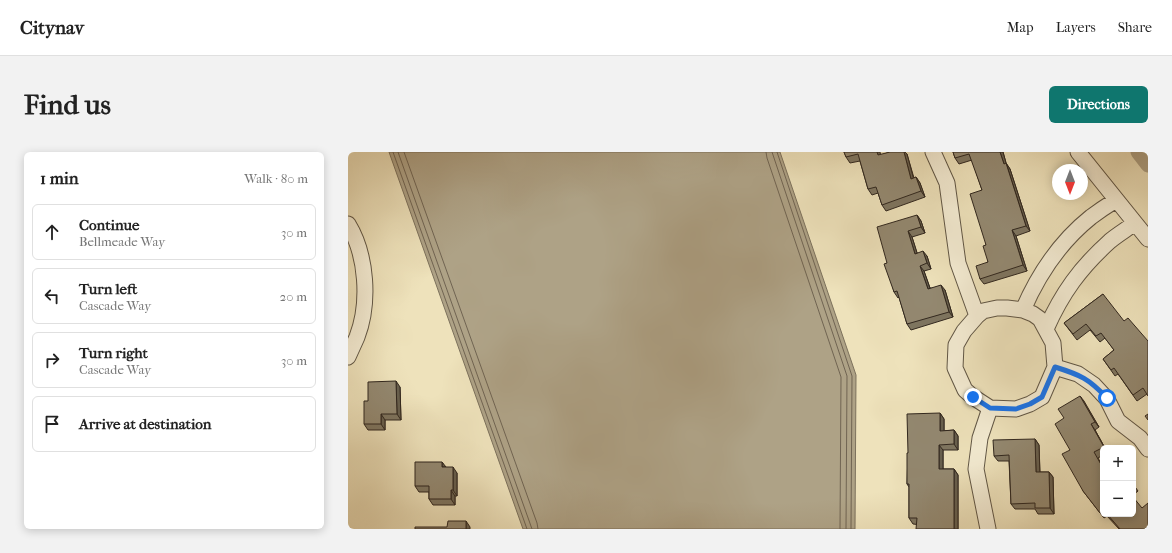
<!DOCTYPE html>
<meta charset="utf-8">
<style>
body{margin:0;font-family:"IM FELL French Canon",serif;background:#f2f2f2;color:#222}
.controls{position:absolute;right:12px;bottom:12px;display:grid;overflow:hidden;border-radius:6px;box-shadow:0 2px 10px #0003}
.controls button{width:36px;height:36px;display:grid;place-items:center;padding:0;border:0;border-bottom:1px solid #e0e0e0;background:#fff;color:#222;font:20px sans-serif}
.compass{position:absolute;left:704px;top:12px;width:36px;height:36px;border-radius:50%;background:#fff;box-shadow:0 2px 10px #0003;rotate:180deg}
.stop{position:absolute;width:12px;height:12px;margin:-9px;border:3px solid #1a73e8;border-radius:50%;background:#fff}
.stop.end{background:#1a73e8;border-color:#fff;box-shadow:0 1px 4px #0008}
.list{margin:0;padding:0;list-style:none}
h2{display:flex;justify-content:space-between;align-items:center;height:52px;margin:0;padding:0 16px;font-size:17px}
h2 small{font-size:13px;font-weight:400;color:#767676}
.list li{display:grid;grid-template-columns:26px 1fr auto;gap:12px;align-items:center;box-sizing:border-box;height:56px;margin:0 8px 8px;padding:0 8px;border:1px solid #e0e0e0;border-radius:6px}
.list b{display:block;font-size:15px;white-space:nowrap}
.list p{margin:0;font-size:13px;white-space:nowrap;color:#767676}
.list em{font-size:13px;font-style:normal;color:#767676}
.icon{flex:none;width:22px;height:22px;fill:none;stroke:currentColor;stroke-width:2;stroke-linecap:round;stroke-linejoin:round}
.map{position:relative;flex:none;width:800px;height:377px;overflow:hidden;border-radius:6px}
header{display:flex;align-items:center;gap:24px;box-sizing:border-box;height:56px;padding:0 20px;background:#fff;border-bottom:1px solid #e0e0e0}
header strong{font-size:19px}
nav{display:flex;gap:22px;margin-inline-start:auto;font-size:14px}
.intro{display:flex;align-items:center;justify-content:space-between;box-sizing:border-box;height:96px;padding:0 24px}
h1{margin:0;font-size:28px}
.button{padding:10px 18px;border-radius:6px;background:#0f766e;color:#fff;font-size:14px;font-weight:700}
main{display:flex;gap:24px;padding:0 24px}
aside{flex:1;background:#fff;border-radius:6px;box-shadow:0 2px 10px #0003}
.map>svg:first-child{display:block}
.water{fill:#aea286;stroke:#7c715c}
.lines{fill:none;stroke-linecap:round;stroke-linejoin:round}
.shore{stroke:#706452;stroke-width:1}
.canal{stroke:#aea286;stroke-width:15}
.minor-casing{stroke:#605645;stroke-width:17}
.minor{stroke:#f4ecd3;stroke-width:15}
.wall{fill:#7e7560;stroke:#31271e}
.shaded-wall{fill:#675f4e;stroke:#31271e}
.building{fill:#938870;stroke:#31271e}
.route{stroke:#1a73e8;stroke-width:5}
</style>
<header>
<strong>Citynav</strong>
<nav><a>Map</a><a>Layers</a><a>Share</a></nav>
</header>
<div class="intro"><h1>Find us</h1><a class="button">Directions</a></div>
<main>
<aside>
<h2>1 min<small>Walk · 80 m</small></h2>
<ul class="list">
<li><svg class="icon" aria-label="ahead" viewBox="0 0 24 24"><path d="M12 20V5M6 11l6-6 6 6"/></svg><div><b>Continue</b><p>Bellmeade Way</p></div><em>30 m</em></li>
<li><svg class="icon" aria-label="left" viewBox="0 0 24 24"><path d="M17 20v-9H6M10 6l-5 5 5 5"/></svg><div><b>Turn left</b><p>Cascade Way</p></div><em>20 m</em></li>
<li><svg class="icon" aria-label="right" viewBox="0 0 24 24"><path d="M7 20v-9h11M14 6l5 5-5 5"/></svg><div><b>Turn right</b><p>Cascade Way</p></div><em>30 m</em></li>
<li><svg class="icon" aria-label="arrive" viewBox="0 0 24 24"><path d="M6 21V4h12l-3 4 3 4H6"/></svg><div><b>Arrive at destination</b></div></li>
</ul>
</aside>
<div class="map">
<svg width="800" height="377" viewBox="0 0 800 377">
<rect width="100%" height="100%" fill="#eee2bb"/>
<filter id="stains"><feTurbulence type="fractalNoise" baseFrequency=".005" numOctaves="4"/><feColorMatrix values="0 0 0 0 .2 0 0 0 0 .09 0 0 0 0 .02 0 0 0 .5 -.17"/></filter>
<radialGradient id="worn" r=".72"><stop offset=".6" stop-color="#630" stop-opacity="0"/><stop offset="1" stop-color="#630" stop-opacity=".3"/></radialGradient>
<path class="water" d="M41,0H432L508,223L507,377H175Z"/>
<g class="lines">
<path class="shore" d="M45,0L179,377
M50,0L184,377
M56,0L189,371L190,377
M418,0L419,6L493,225L492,377
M424,0L499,224L498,377
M429,0L504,224L503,377"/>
<path class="canal" d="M790,0L800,13"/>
<g class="minor-casing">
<path id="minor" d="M585,0L599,31L610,111L629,164
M730,0L800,87
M0,72C19,103 22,151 9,185C6,192 3,198 0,205
M649,156H659L675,158L685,162L692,167L705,191L707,215L694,245L682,252L668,257L642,256L625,245L617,238L607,216L608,193L616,179L629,164L635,159Z
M675,158C690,123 713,89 743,65C751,59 760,53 768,48
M698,177C714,141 732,116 762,89C769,83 779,77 787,71
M707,215L730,222L746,233L759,247L770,269L792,286L800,297
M640,377L628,317L632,286L642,256"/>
</g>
<use href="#minor" class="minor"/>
</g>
<path class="wall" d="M496,0L533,3L542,0H557L559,2L566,26L568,25L572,31L577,45L538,59L534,53L530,41L524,43L520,37L512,9L502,11L498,5Z
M605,0H655L658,11L662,17L682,79L668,84L679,119L636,132L632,127L640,110L638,93L634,38L624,8L611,12L607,6Z
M569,63L573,69L577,81L564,85L569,101L579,104L583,117L576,119L582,136L597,138L605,165L563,178L559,172L551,145L550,146L546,140L539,111Z
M755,142L799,242L789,249L770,222L767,224L755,207L766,198L757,186L752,190L742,178L729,188L716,171Z
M52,235L53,268H37V278H20L16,272Z
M732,244L751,275L747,278L757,296H755V303L750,306L755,315V362H785L800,377H771L759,364L756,366L735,339L722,298Z
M592,261L596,267V279L606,278L610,284V298H595V317H606L610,323V377L565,372L561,366V335L559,332L560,301Z
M687,287L691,293L692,320H701L705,325L706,362H690L687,357H667L663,352L661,309H650L646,304Z
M94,310L97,315L109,321V344H107V353H85L81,347V340H71L67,334Z
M785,332L790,339L785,343Z"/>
<path class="shaded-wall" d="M529,0H532L534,9L530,3Z
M556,0H557L559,2L567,32L563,27Z
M652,0H655L660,18L656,12Z
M658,11L662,17L682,79L678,74Z
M568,25L572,31L577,45L573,39Z
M569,63L573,69L577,81L573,75Z
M664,78L668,84L679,119L675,113Z
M560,79L564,85L571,107L567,102Z
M575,99L579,104L583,117L579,111Z
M572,114L576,119L584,142L580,137Z
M593,133L597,138L605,165L601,160Z
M48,229L52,235L53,268L49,262Z
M732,244L736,249L751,275L747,270Z
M592,261L596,267V284L592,279Z
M33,262L37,268V278L33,272Z
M743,272L747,278L757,296H756Z
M606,278L610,284V298L606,292Z
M687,287L691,293L692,326L688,320Z
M591,293L595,298V323L591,317Z
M94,310L98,315H94Z
M105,315L109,321V344L105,338Z
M606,317L610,323V377H606Z
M701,320L705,325L706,362L702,356Z
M103,338L107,344V353L103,347Z
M118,369L122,375V377H118Z"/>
<path class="building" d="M496,0H529L530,3L542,0H556L563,27L568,25L573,39L534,53L528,35L520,37L510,2L498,5Z
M605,0H652L656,12L658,11L678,74L664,78L675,113L632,127L628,114L640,110L635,94L638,93L622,42L634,38L621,2L607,6Z
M569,63L573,75L560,79L567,102L575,99L579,111L572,114L580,137L593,133L601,160L559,172L549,139L546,140L536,112L539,111L529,75Z
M755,142L776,169L780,166L800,189V244L795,236L785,243L766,216L763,218L755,207L766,198L753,181L748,184L738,172L725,182L716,171Z
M48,229L49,262H33V272H16V249H20V230Z
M732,244L747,270L743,272L756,295L746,300L755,316V358L752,361L735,339L714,302L722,298L707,272L716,266L710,257Z
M592,261V279L606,278V292L591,293V317H606V377H568L569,366H561V332H559V301H560L559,262Z
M800,262V268L797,264Z
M687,287L688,320H701L702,356H687V351L663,352L661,303L646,304L645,288Z
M67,310H94V315H105V338H103V347H81V334H67Z
M785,345L794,356L800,351V377H772L759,362H785Z
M100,369H118V377H67V375H99Z"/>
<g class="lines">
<path class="route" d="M625,245L642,256L668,257L682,252L694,245L707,215C733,223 741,227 759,246"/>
</g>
<rect width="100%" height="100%" filter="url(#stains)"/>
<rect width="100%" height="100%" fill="url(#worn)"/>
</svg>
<div class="controls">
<button>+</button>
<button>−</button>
</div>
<svg class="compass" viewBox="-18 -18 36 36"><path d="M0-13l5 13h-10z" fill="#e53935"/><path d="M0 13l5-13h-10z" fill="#767676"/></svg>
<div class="stop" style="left:759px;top:246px"></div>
<div class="stop end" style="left:625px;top:245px"></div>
</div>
</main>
